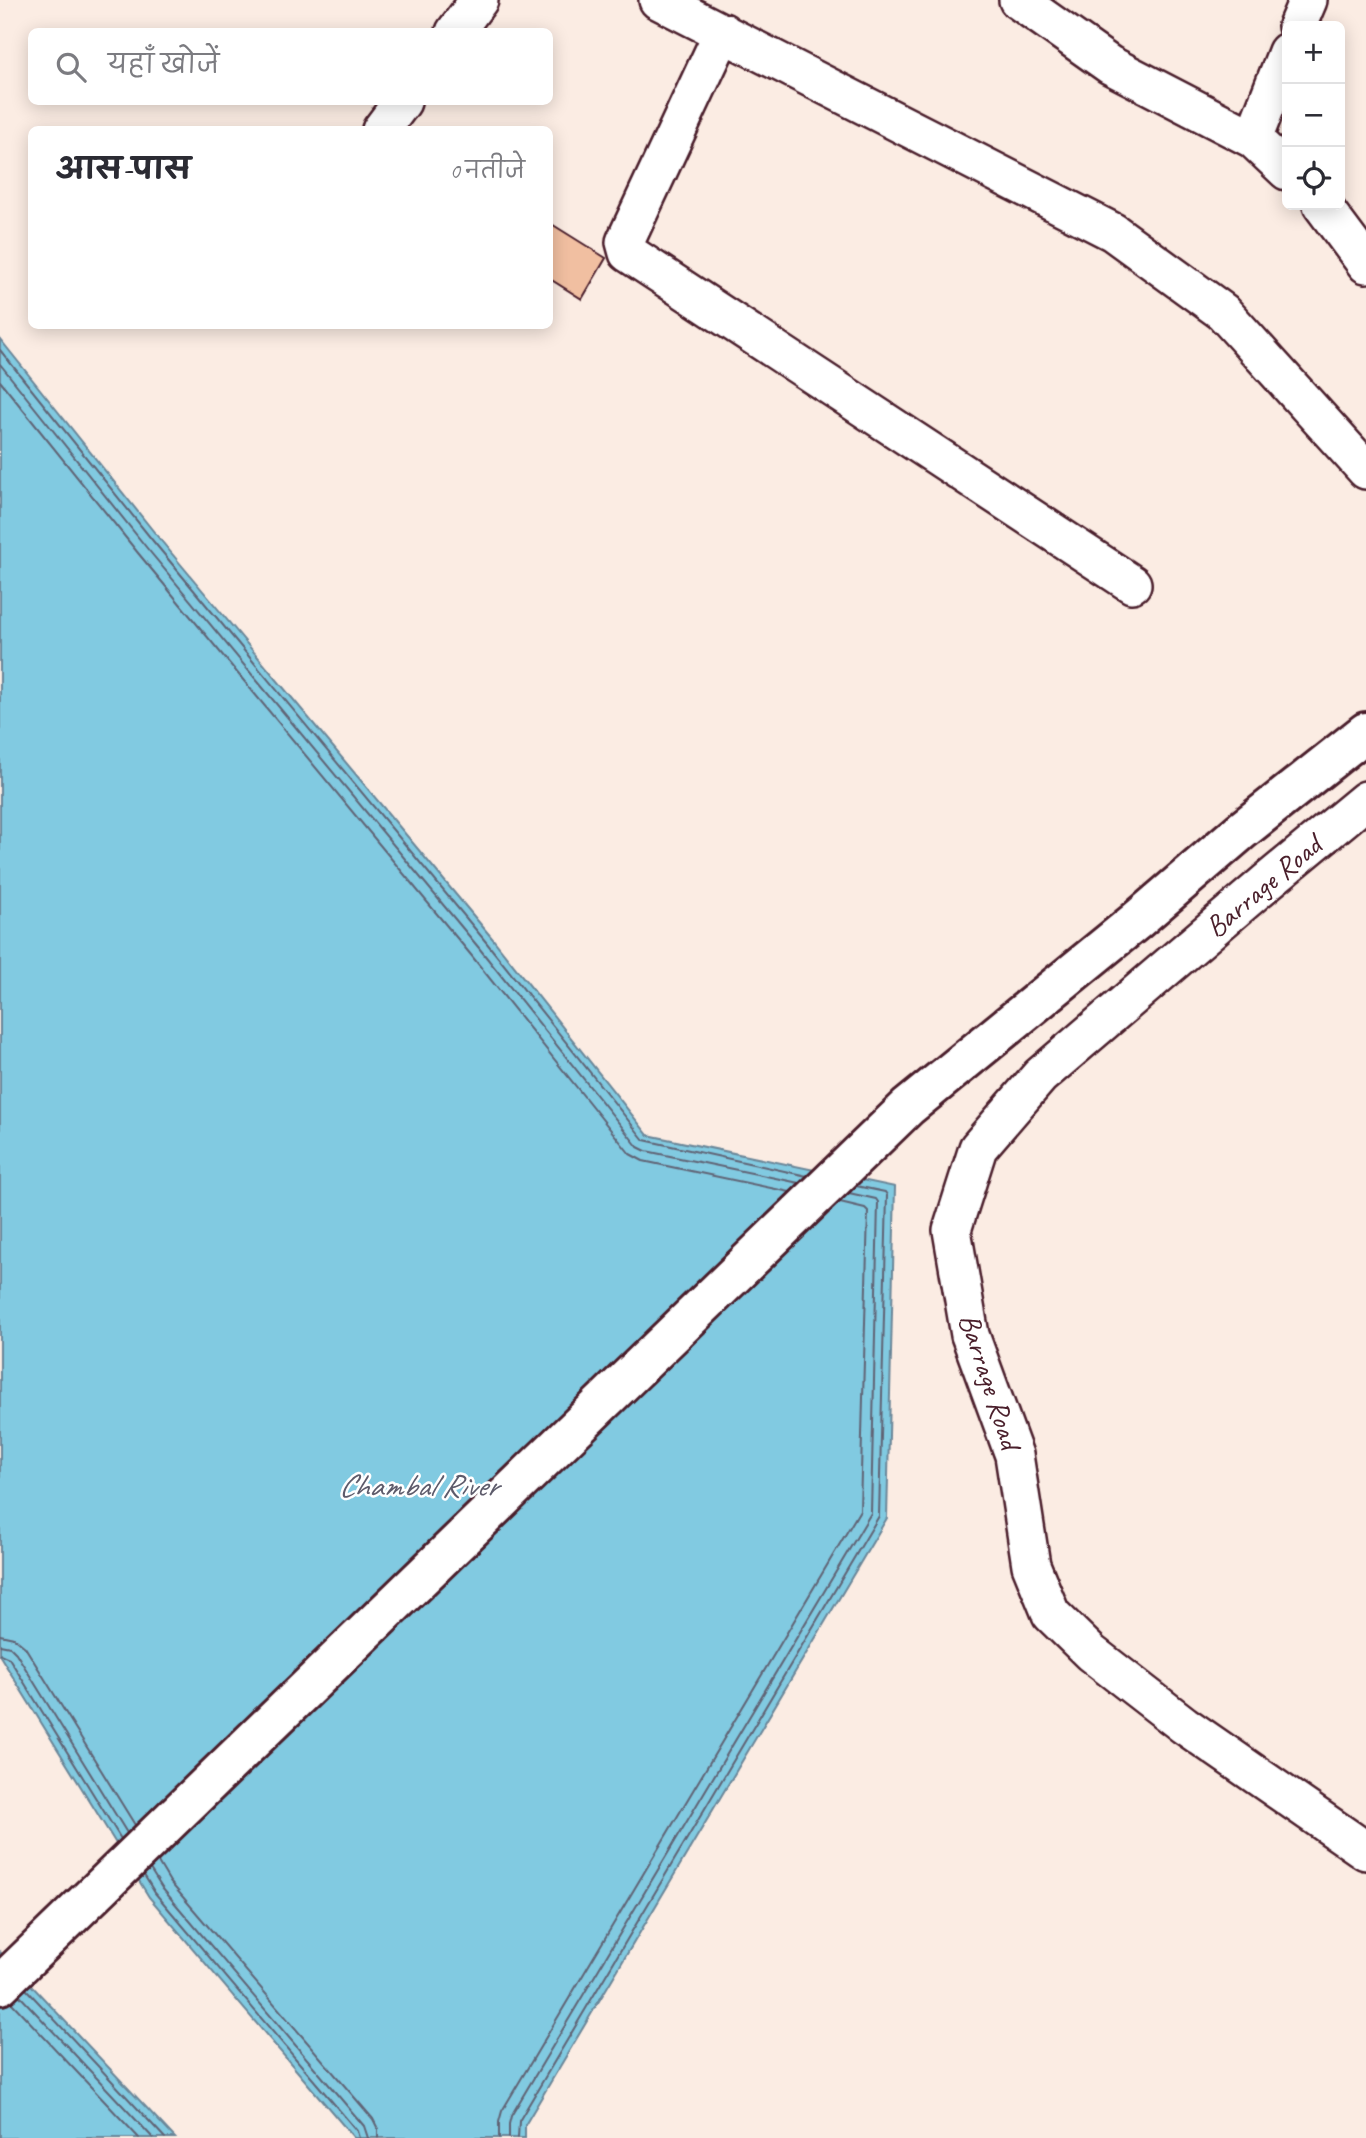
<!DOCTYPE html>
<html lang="hi">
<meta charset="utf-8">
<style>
body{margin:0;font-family:Caveat,"Playpen Sans Deva",sans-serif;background:#f7f7f7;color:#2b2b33}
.controls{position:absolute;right:21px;top:21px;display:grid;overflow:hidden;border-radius:10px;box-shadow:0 4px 18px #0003}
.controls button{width:63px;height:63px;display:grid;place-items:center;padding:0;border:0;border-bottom:2px solid #e1e1e2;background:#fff;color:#2b2b33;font:35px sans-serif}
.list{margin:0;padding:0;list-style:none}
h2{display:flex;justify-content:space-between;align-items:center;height:91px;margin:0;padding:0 28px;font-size:30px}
h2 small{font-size:23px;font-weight:400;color:#7c7c81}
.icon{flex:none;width:38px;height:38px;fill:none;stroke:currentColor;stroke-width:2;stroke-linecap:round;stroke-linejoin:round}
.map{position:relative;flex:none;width:1366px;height:2138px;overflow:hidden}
.search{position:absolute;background:#fff;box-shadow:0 4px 18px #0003;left:28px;top:28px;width:525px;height:77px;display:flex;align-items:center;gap:18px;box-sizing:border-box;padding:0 24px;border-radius:10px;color:#7c7c81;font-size:26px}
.panel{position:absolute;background:#fff;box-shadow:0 4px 18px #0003;left:28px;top:126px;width:525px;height:203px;border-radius:10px}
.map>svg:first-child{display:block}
.water{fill:#81cae1;stroke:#6b8698;stroke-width:2}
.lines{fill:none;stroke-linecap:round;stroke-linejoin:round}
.shore{stroke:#606374;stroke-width:2}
.building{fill:#f1bfa1;stroke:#4a1f2b;stroke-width:2}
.minor-casing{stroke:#4a1f2b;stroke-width:42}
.major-casing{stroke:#4a1f2b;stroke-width:44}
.minor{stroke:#fff;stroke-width:37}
.major{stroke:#fff;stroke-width:38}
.labels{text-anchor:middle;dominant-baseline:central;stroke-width:5;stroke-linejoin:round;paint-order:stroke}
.street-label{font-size:30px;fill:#4a1f2b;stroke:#fff}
.water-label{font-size:32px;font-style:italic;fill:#5d5b6b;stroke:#fff}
</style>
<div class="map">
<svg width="1366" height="2138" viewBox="0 0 1366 2138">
<rect width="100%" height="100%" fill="#fbece3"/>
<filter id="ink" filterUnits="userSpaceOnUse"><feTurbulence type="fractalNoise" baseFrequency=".0143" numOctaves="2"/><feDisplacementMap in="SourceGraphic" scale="14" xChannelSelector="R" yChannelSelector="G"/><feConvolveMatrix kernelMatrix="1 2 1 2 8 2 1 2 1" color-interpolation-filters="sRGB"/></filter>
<g filter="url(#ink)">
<path class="water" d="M0,339L158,537L492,938L648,1135L895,1187L887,1518L525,2125V2138H354L149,1897L0,1656Z
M0,1952L175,2138H0Z"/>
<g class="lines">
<path class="shore" d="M0,350L153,541L486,942L644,1140L807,1176
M0,364L146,547L479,948L638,1147L646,1151L799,1183
M0,381L138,553L471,955L630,1154L643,1161L790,1192
M0,1635L14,1638L25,1647L135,1825
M0,1645L10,1647L16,1653L127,1833
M0,1654L9,1658L121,1839
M158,1862L170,1882L373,2119L378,2129V2138
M150,1869L162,1888L364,2126L368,2138
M144,1875L155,1893L357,2131L359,2138
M26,1989L165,2138
M19,1995L153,2138
M11,2002L139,2138
M499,2138V2122L502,2111L860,1510L868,1211L865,1208L840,1202
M509,2138V2124L511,2116L871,1513L878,1202L876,1199L849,1193
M518,2138L519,2121L879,1516L887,1195L885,1192L856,1186"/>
</g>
<path class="building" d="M550,223L606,258L582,299L550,279Z"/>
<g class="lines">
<g class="minor-casing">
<path id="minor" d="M658,0L1113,232L1223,312L1366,470
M1018,0L1110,65L1253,139L1287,171
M1297,26L1308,0
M455,32L479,0
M723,32L625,242L628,253L1132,584
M381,130L402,102
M1253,139L1287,52
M1322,205L1366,264
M1366,800L1268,881L1040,1076L978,1148L952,1230L970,1335L1014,1455L1031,1565L1051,1614L1091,1653L1184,1725L1366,1851"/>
</g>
<g class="major-casing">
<path id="major" d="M0,1985L908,1107L1135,922L1241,831L1366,732"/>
</g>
<use href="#minor" class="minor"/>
<use href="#major" class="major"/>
</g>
</g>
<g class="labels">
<g class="street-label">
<text transform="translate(1263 886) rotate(-40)">Barrage Road</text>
<text transform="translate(990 1381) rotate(72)">Barrage Road</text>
</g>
<g class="water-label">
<text x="418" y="1485">Chambal River</text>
</g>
</g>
</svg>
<div class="controls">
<button>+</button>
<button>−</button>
<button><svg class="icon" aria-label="locate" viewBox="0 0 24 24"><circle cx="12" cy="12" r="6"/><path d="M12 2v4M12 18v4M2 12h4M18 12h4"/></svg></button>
</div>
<div class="search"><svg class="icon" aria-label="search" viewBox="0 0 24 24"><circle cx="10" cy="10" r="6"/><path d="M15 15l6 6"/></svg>यहाँ खोजें</div>
<section class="panel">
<h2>आस-पास<small>0 नतीजे</small></h2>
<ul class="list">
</ul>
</section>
</div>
